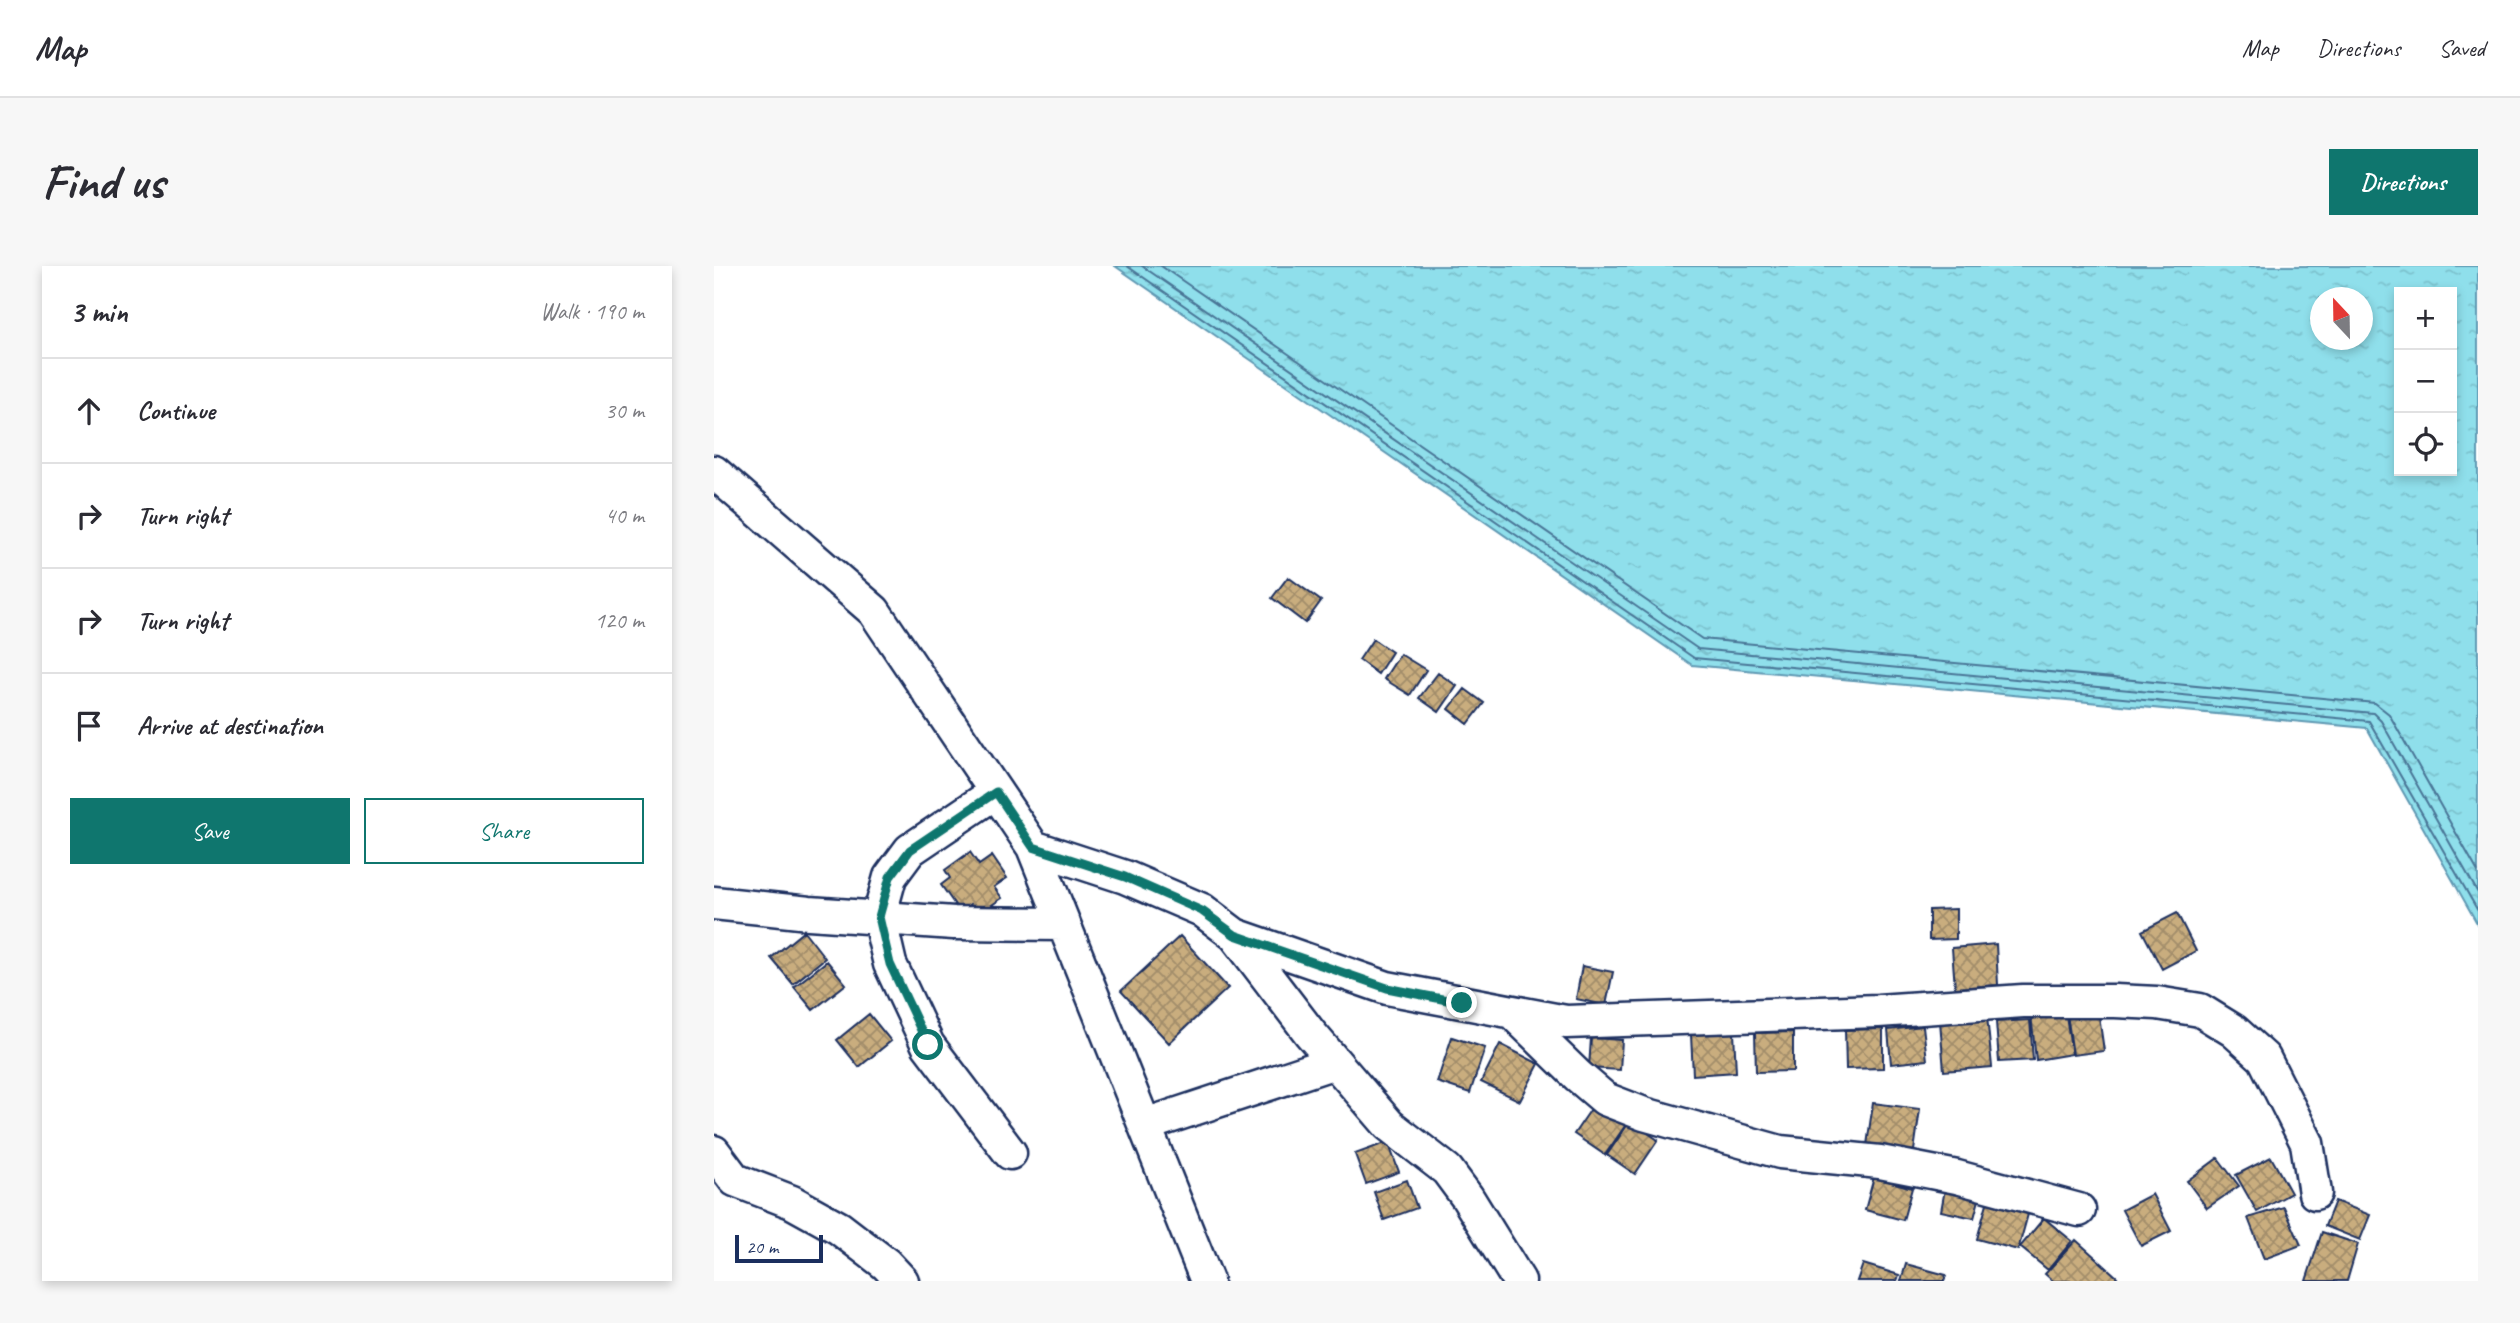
<!DOCTYPE html>
<meta charset="utf-8">
<style>
body{margin:0;font-family:Caveat,sans-serif;background:#f7f7f7;color:#2b2b33}
.controls{position:absolute;right:21px;top:21px;display:grid;overflow:hidden;border-radius:0px;box-shadow:0 4px 10px #0003}
.controls button{width:63px;height:63px;display:grid;place-items:center;padding:0;border:0;border-bottom:2px solid #e1e1e2;background:#fff;color:#2b2b33;font:35px sans-serif}
.compass{position:absolute;left:1596px;top:21px;width:63px;height:63px;border-radius:50%;background:#fff;box-shadow:0 4px 10px #0003;rotate:338deg}
.scale{position:absolute;left:21px;bottom:18px;width:88px;box-sizing:border-box;padding-left:7px;border:4px solid #1b2f5e;border-top:0;font-size:19px;line-height:24px;white-space:nowrap;color:#1b2f5e;-webkit-text-stroke:5px #fff;paint-order:stroke}
.stop{position:absolute;width:21px;height:21px;margin:-16px;border:5px solid #0f766e;border-radius:50%;background:#fff}
.stop.end{background:#0f766e;border-color:#fff;box-shadow:0 2px 7px #0008}
.list{margin:0;padding:0;list-style:none}
h2{display:flex;justify-content:space-between;align-items:center;height:91px;margin:0;padding:0 28px;font-size:30px}
h2 small{font-size:23px;font-weight:400;color:#7c7c81}
.list li{display:grid;grid-template-columns:46px 1fr auto;gap:21px;align-items:center;box-sizing:border-box;height:105px;padding:0 28px;border-top:2px solid #e1e1e2}
.list b{display:block;font-size:26px;white-space:nowrap}
.list em{font-size:23px;font-style:normal;color:#7c7c81}
.actions{display:flex;gap:14px;padding:21px 28px}
.actions a{flex:1;padding:16px 0;border:2px solid #0f766e;border-radius:0px;text-align:center;font-size:24px;color:#0f766e}
.actions .main{background:#0f766e;color:#fff}
.icon{flex:none;width:38px;height:38px;fill:none;stroke:currentColor;stroke-width:2;stroke-linecap:round;stroke-linejoin:round}
.map{position:relative;flex:none;width:1764px;height:1015px;overflow:hidden;border-radius:0px}
header{display:flex;align-items:center;gap:42px;box-sizing:border-box;height:98px;padding:0 35px;background:#fff;border-bottom:2px solid #e1e1e2}
header strong{font-size:33px}
nav{display:flex;gap:38px;margin-inline-start:auto;font-size:24px}
.intro{display:flex;align-items:center;justify-content:space-between;box-sizing:border-box;height:168px;padding:0 42px}
h1{margin:0;font-size:49px}
.button{padding:18px 32px;border-radius:0px;background:#0f766e;color:#fff;font-size:24px;font-weight:700}
main{display:flex;gap:42px;padding:0 42px}
aside{flex:1;background:#fff;border-radius:0px;box-shadow:0 4px 10px #0003}
.map>svg:first-child{display:block}
.water{fill:url(#water-ripples);stroke:#6199b3;stroke-width:2;fill-rule:evenodd}
.lines{fill:none;stroke-linecap:round;stroke-linejoin:round}
.shore{stroke:#497596;stroke-width:2}
.building{fill:url(#building-cross-hatch);stroke:#1b2f5e;stroke-width:2}
.minor-casing{stroke:#1b2f5e;stroke-width:37}
.minor{stroke:#fff;stroke-width:32}
.route{stroke:#0f766e;stroke-width:9}
</style>
<header>
<strong>Map</strong>
<nav><a>Map</a><a>Directions</a><a>Saved</a></nav>
</header>
<div class="intro"><h1>Find us</h1><a class="button">Directions</a></div>
<main>
<aside>
<h2>3 min<small>Walk · 190 m</small></h2>
<ul class="list">
<li><svg class="icon" aria-label="ahead" viewBox="0 0 24 24"><path d="M12 20V5M6 11l6-6 6 6"/></svg><div><b>Continue</b></div><em>30 m</em></li>
<li><svg class="icon" aria-label="right" viewBox="0 0 24 24"><path d="M7 20v-9h11M14 6l5 5-5 5"/></svg><div><b>Turn right</b></div><em>40 m</em></li>
<li><svg class="icon" aria-label="right" viewBox="0 0 24 24"><path d="M7 20v-9h11M14 6l5 5-5 5"/></svg><div><b>Turn right</b></div><em>120 m</em></li>
<li><svg class="icon" aria-label="arrive" viewBox="0 0 24 24"><path d="M6 21V4h12l-3 4 3 4H6"/></svg><div><b>Arrive at destination</b></div></li>
</ul>
<div class="actions"><a class="main">Save</a><a>Share</a></div>
</aside>
<div class="map">
<svg width="1764" height="1015" viewBox="0 0 1764 1015">
<defs>
<pattern id="water-ripples" width="26" height="14" patternUnits="userSpaceOnUse" patternTransform="scale(1.75)"><rect width="26" height="14" fill="#8fdfeb"/><path d="M2 4q2-2 4 0t4 0M15 11q2-2 4 0t4 0" fill="none" stroke="#7bc0cc"/></pattern>
<pattern id="building-cross-hatch" width="8" height="8" patternUnits="userSpaceOnUse" patternTransform="scale(1.75)"><rect width="8" height="8" fill="#c9ad7e"/><path d="M0 0l8 8M0 8l8-8" fill="none" stroke="#a28d6a"/></pattern>
</defs>
<rect width="100%" height="100%" fill="#fff"/>
<filter id="ink" filterUnits="userSpaceOnUse"><feTurbulence type="fractalNoise" baseFrequency=".0143" numOctaves="2"/><feDisplacementMap in="SourceGraphic" scale="14" xChannelSelector="R" yChannelSelector="G"/><feConvolveMatrix kernelMatrix="1 2 1 2 8 2 1 2 1" color-interpolation-filters="sRGB"/></filter>
<g filter="url(#ink)">
<path class="water" d="M401,0H1764V659L1653,462L978,399ZM1685,26H1738V205H1685ZM1606,32H1648V74H1606Z"/>
<g class="lines">
<path class="shore" d="M413,0L980,392L1655,455L1764,645
M428,0L984,383L1659,447L1667,455L1764,627
M447,0L988,373L1661,437L1675,448L1764,606"/>
</g>
<path class="building" d="M574,311L607,335L591,357L558,332Z
M659,373L678,386L664,408L645,394Z
M686,388L712,404L696,429L670,413Z
M724,407L743,420L725,446L705,432Z
M751,423L770,437L754,458L735,443Z
M256,586L265,599L278,590L293,612L280,621L288,632L263,649L256,638L246,646L227,619L236,612L231,604Z
M1242,643V673L1215,674V644Z
M1463,647L1482,685L1448,703L1428,665Z
M90,665L111,692L79,718L57,692Z
M466,670L514,722L455,777L407,725Z
M1282,678L1284,719L1241,722L1238,682Z
M113,695L132,718L99,744L80,721Z
M868,700L899,706L892,739L862,733Z
M1383,736L1390,785L1359,789L1352,741Z
M1351,743L1358,788L1322,794L1317,748Z
M155,748L177,775L145,801L123,774Z
M1273,750L1278,801L1230,805L1226,755Z
M1316,754L1319,794L1285,796L1282,756Z
M1209,760L1213,794L1177,798L1174,764Z
M1169,763V802L1132,803L1131,764Z
M1020,766L1022,806L979,809L977,769Z
M1079,766V805L1042,806L1041,767Z
M738,771L771,782L756,827L723,816Z
M877,772L908,774L906,804L875,802Z
M786,778L825,798L806,835L767,816Z
M881,837L913,857L891,889L860,868Z
M1159,837L1206,843L1200,885L1153,879Z
M916,855L944,874L921,908L893,889Z
M674,876L685,906L652,918L641,888Z
M1557,891L1577,927L1543,946L1522,909Z
M1504,892L1525,920L1493,942L1473,915Z
M1160,911L1198,922L1189,954L1151,944Z
M693,914L703,942L670,954L660,926Z
M1231,923L1266,930L1260,952L1227,945Z
M1438,928L1457,965L1427,980L1408,944Z
M1275,930L1316,941L1304,984L1263,973Z
M1621,935L1656,949L1646,974L1611,960Z
M1570,941L1587,979L1550,993L1534,952Z
M1330,952L1358,975L1334,1004L1306,981Z
M1608,966L1644,978L1633,1015H1592Z
M1362,974L1403,1011L1400,1015H1339L1331,1008Z
M1149,998L1185,1009L1183,1015H1143Z
M1192,998L1232,1009L1230,1015H1187Z"/>
<g class="lines">
<g class="minor-casing">
<path id="minor" d="M0,206L160,345L319,581L493,1015
M282,526L196,584L176,611L165,651L176,698L214,779L296,887
M319,581L411,611L488,644L521,669L596,767L675,859L733,904L753,931L805,1015
M0,637L95,647L240,657L350,658
M521,669L673,722L852,756L1164,745L1309,735H1401L1443,737L1486,744L1520,765L1550,792L1593,877L1601,927
M798,746L864,810L891,833L930,848L1066,886L1166,896L1243,911L1365,944
M431,859L621,796
M0,886L21,914L78,936L125,962L172,998L188,1015"/>
</g>
<use href="#minor" class="minor"/>
</g>
</g>
<g class="lines" filter="url(#ink)">
<path class="route" d="M214,779L176,698L165,651L176,611L196,584L282,526L319,581L411,611L488,645L521,669L673,722L748,737"/>
</g>
</svg>
<div class="controls">
<button>+</button>
<button>−</button>
<button><svg class="icon" aria-label="locate" viewBox="0 0 24 24"><circle cx="12" cy="12" r="6"/><path d="M12 2v4M12 18v4M2 12h4M18 12h4"/></svg></button>
</div>
<svg class="compass" viewBox="-18 -18 36 36"><path d="M0-13l5 13h-10z" fill="#e53935"/><path d="M0 13l5-13h-10z" fill="#7c7c81"/></svg>
<div class="scale">20 m</div>
<div class="stop" style="left:214px;top:779px"></div>
<div class="stop end" style="left:748px;top:737px"></div>
</div>
</main>
